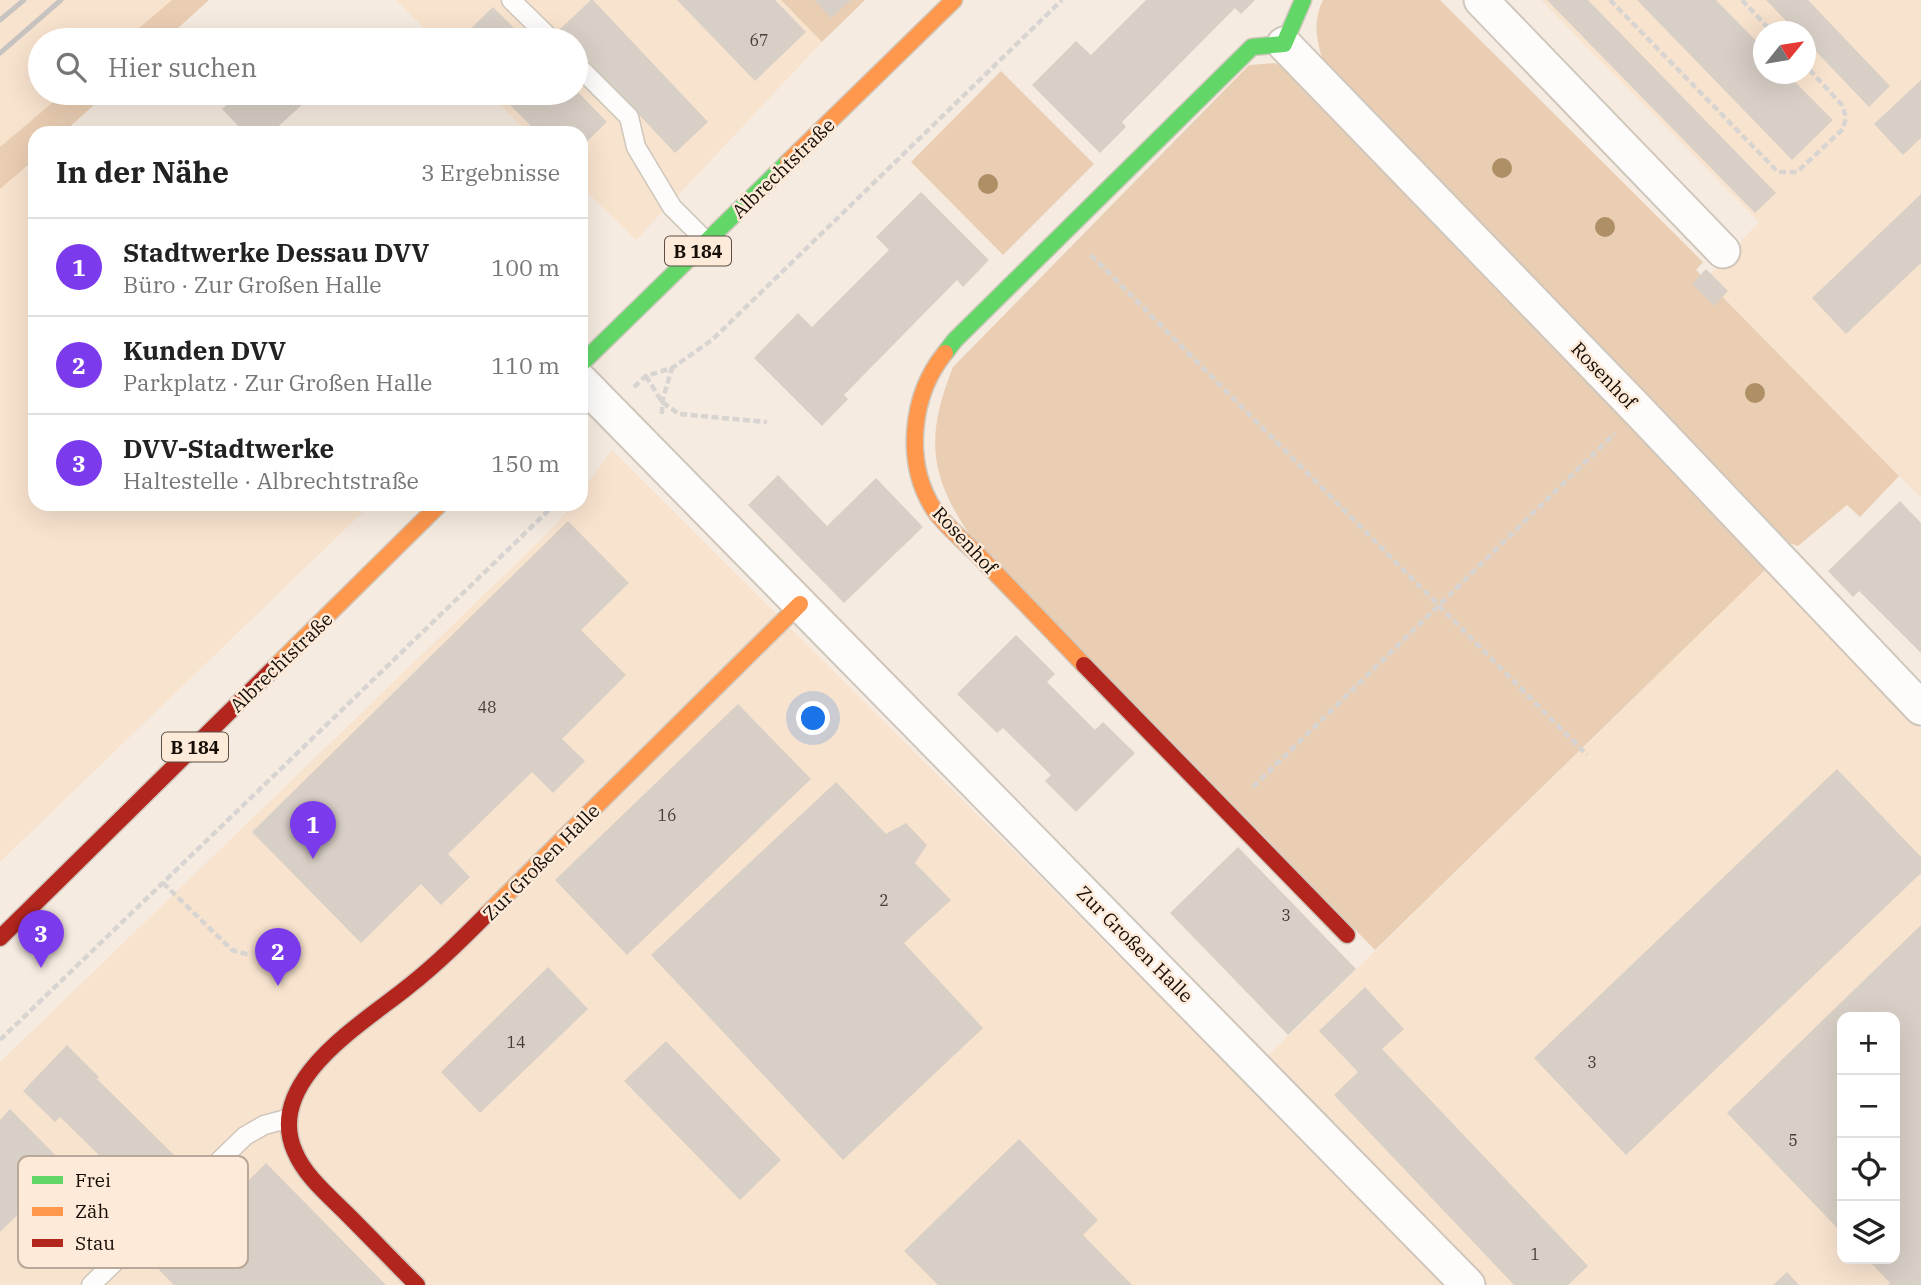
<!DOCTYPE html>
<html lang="de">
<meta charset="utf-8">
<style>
body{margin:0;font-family:"IBM Plex Serif",serif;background:#f6f6f6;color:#222}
.controls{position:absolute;right:21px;bottom:21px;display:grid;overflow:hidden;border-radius:14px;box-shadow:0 7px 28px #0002}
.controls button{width:63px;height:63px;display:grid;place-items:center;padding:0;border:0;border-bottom:2px solid #e0e0e0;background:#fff;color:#222;font:35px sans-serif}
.compass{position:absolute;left:1753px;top:21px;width:63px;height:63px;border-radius:50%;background:#fff;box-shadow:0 7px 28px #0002;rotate:60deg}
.you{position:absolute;left:814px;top:719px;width:24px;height:24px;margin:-18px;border:5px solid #fff;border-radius:50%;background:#1a73e8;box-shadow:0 0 0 10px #1a73e833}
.badge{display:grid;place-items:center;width:46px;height:46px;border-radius:50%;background:#7c3aed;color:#fff;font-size:23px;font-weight:700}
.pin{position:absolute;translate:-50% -58px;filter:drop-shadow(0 2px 4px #0008)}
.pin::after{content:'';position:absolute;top:37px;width:24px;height:21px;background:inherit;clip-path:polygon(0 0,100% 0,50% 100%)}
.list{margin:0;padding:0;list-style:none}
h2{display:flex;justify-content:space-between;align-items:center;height:91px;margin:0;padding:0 28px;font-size:30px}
h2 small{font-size:23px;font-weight:400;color:#767676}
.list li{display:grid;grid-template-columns:46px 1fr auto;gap:21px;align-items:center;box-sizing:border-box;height:98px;padding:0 28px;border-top:2px solid #e0e0e0}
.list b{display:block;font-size:26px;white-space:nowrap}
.list p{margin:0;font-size:23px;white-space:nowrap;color:#767676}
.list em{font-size:23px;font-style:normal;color:#767676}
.icon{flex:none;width:38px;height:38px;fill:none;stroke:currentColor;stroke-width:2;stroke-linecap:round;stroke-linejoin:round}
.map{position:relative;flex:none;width:1921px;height:1285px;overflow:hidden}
.search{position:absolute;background:#fff;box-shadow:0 7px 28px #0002;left:28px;top:28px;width:560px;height:77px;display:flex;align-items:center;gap:18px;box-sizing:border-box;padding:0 24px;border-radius:38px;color:#767676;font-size:26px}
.panel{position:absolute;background:#fff;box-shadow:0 7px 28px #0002;left:28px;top:126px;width:560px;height:385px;border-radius:21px}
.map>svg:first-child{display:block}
.built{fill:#f8e3ce;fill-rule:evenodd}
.green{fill:#eaceb3}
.building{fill:#d8cfc6}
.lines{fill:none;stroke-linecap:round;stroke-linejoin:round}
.lane-casing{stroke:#cfc6bc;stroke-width:21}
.street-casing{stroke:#cfc6bc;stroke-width:37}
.fast-casing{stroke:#cfc6bc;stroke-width:19}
.slow-casing{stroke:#cfc6bc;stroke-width:19}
.jam-casing{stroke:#cfc6bc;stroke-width:19}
.path{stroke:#d7d4d2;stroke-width:4.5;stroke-dasharray:7 3.5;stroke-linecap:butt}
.lane{stroke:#fefcfa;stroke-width:18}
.street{stroke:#fefcfa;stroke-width:33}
.fast{stroke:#63d668;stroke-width:16}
.slow{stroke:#ff974d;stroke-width:16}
.jam{stroke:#b3261e;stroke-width:16}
.rail{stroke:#c6c3c1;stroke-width:5}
.tree{fill:#af8f65}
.labels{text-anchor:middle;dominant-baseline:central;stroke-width:5;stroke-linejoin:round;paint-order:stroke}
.number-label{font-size:16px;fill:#463e36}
.shield{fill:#feead8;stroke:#5b4f45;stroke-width:2}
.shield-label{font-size:18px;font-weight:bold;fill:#150d06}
.street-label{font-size:19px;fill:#150d06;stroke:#feead8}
.key{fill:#feead8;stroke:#b8a899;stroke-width:2}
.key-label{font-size:19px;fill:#150d06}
</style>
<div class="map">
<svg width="1921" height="1285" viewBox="0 0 1921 1285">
<rect width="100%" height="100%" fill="#f6ebe0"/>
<path class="built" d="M0,0H175L128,40H40V93H68L0,151Z
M396,0H781L822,42L636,240L581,186V133H528L488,93H576V40H436Z
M1541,0H1921V498L1705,279L1759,222ZM1764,32H1806V74H1764Z
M25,168L35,178V504H355L363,512L0,862V189Z
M612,450L1243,1080L1768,567L1921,728V1285H0V1062L556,525L572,504H581V492ZM1842,1017H1895V1259H1842Z"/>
<path class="green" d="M172,0H209L165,40H125Z
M781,0H865L822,42Z
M1323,0H1440L1703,262L1696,270L1899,476L1860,517L1847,505L1798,546L1786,542L1560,311L1323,61C1316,39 1313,21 1323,0Z
M1275,63L1290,71L1768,567L1375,950L970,535C928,474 926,435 953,367L1249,65Z
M1001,71L1094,164L1003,255L911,162Z
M64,93H107L63,133H35V159L0,189V147Z"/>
<path class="building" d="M591,0H593L708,122L675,153L576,48V40H568L559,30Z
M677,0H775L806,32L755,81Z
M814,0H851L831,18Z
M1146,0H1255L1241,14L1235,8L1122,122L1126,127L1100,153L1032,85L1076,41L1091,55Z
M1547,0H1588L1776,193L1755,213Z
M1637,0H1716L1764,49V74H1787L1833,120L1792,160Z
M1766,0H1808L1890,86L1869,107L1806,41V32H1797Z
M493,7L526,40H459Z
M1921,80V138L1903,155L1874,124Z
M576,90L607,122L581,147V133H538L498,93H576Z
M239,93H315L271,133H245L222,109Z
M921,192L989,260L963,287L957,280L844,395L848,399L822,426L754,358L798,313L812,327L889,250L876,237Z
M1921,194V263L1846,334L1812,298Z
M1706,269L1728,291L1714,306L1692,284Z
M778,475L827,526L876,478L923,527L844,603L748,505Z
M1900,501L1921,523V653L1859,591L1853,597L1828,571Z
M568,521L629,583L581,630L626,675L562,739L585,761L553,793L532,772L448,854L470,877L441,905L421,884L361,943L252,832Z
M1016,635L1055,674L1047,682L1095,730L1103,722L1135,753L1076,812L1045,781L1051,775L1003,728L997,733L957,694Z
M738,704L811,779L627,955L555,880Z
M1837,769L1921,857V873L1626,1155L1534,1058Z
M836,782L886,834L906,823L927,845L915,863L951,900L904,943L983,1028L843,1160L651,955Z
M1238,847L1356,969L1288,1035L1170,913Z
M1921,925V1285H1888L1890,1283L1867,1259H1895V1017H1842V1233L1727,1113Z
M548,967L588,1009L480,1113L441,1072Z
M1365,987L1404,1029L1382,1049L1588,1266L1568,1285H1514L1334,1095L1358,1072L1319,1031Z
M666,1041L781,1160L740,1200L624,1081Z
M67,1045L99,1077L97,1079L174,1155L126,1206L90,1171L102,1158L60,1117L55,1122L23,1091Z
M10,1109L67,1167L0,1232V1120Z
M1019,1139L1098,1220L1083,1235L1132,1285H938L904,1251Z
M266,1163L386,1285H174L159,1270Z
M1787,1272L1799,1285H1773Z"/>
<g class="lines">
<g class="lane-casing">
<path id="lane" d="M511,0L552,40
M576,64L629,117L636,147L672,207L707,242
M91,1285L245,1136L264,1125L287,1119"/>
</g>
<g class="street-casing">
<path id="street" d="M1481,0L1723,251
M1284,44L1638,410L1921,708
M581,381L1468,1285"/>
</g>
<g class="fast-casing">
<path id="fast" d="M945,353L955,340L1252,47L1284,44L1303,0
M581,364L788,162"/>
</g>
<g class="slow-casing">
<path id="slow" d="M788,162L954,0
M945,353C911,395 904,461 933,508C942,523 964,541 977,554C1013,591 1049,628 1084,665
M277,665L440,504
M487,914L800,604"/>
</g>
<g class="jam-casing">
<path id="jam" d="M1084,665L1347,935
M0,938L277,665
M417,1285C393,1261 370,1237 346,1213C328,1195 305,1176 295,1152C263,1081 364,1023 409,986C437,964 462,939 487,914"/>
</g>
<path class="path" d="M1610,0L1778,172H1797L1843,129L1846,117L1842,105L1806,66
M1742,0L1772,32
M1091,255L1587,755
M646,376L662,402L679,414L767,422
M634,387L646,376L672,368L712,340L1062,0
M662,414V402L672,368
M1253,787L1615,433
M163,883L232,950L249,955
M0,1040L547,512L550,504"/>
<use href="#lane" class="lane"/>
<use href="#street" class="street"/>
<use href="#fast" class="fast"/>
<use href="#slow" class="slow"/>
<use href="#jam" class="jam"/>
<path class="rail" d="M0,20L24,0
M0,53L61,0"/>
</g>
<g class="tree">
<circle cx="1502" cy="168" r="10"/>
<circle cx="988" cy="184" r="10"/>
<circle cx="1605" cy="227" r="10"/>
<circle cx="1755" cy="393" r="10"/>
</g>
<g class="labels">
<g class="number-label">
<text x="759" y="40">67</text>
<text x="487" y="707">48</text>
<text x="667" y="815">16</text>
<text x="884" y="900">2</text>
<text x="1286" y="915">3</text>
<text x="516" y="1042">14</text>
<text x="1592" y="1062">3</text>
<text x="1793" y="1140">5</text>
<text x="1535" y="1254">1</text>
</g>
<g class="shield">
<rect x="665" y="236.5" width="66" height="29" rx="5"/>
<rect x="162" y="732.5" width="66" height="29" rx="5"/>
</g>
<g class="shield-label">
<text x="698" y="251">B 184</text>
<text x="195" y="747">B 184</text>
</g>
<g class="street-label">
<text transform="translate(783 168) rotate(-44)">Albrechtstraße</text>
<text transform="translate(1604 375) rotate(46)">Rosenhof</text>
<text transform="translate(965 540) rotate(47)">Rosenhof</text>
<text transform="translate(281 662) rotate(-44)">Albrechtstraße</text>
<text transform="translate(541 862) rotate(-45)">Zur Großen Halle</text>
<text transform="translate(1135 944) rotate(45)">Zur Großen Halle</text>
</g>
</g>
<rect x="18" y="1156" width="230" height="112" rx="10" class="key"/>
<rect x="32" y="1176" width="31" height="8" fill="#63d668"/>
<rect x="32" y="1207" width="31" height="9" fill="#ff974d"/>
<rect x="32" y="1239" width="31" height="8" fill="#b3261e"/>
<g class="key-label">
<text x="75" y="1187">Frei</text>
<text x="75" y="1218">Zäh</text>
<text x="75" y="1250">Stau</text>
</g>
</svg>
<div class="controls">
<button>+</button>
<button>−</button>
<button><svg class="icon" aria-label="locate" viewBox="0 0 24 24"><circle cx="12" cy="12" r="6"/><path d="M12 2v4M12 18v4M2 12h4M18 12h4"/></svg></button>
<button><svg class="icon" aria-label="layers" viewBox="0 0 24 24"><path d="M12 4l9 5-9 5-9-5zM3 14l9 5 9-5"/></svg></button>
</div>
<svg class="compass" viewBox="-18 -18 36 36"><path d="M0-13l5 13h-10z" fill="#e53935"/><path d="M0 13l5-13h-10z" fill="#767676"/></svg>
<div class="you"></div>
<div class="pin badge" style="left:313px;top:859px">1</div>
<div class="pin badge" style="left:278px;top:986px">2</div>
<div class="pin badge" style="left:41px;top:968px">3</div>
<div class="search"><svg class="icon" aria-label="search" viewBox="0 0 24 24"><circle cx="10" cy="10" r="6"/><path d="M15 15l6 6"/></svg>Hier suchen</div>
<section class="panel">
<h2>In der Nähe<small>3 Ergebnisse</small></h2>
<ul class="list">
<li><span class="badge">1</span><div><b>Stadtwerke Dessau DVV</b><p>Büro · Zur Großen Halle</p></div><em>100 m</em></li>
<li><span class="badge">2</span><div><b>Kunden DVV</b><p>Parkplatz · Zur Großen Halle</p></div><em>110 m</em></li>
<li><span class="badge">3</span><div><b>DVV-Stadtwerke</b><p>Haltestelle · Albrechtstraße</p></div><em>150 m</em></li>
</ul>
</section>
</div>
